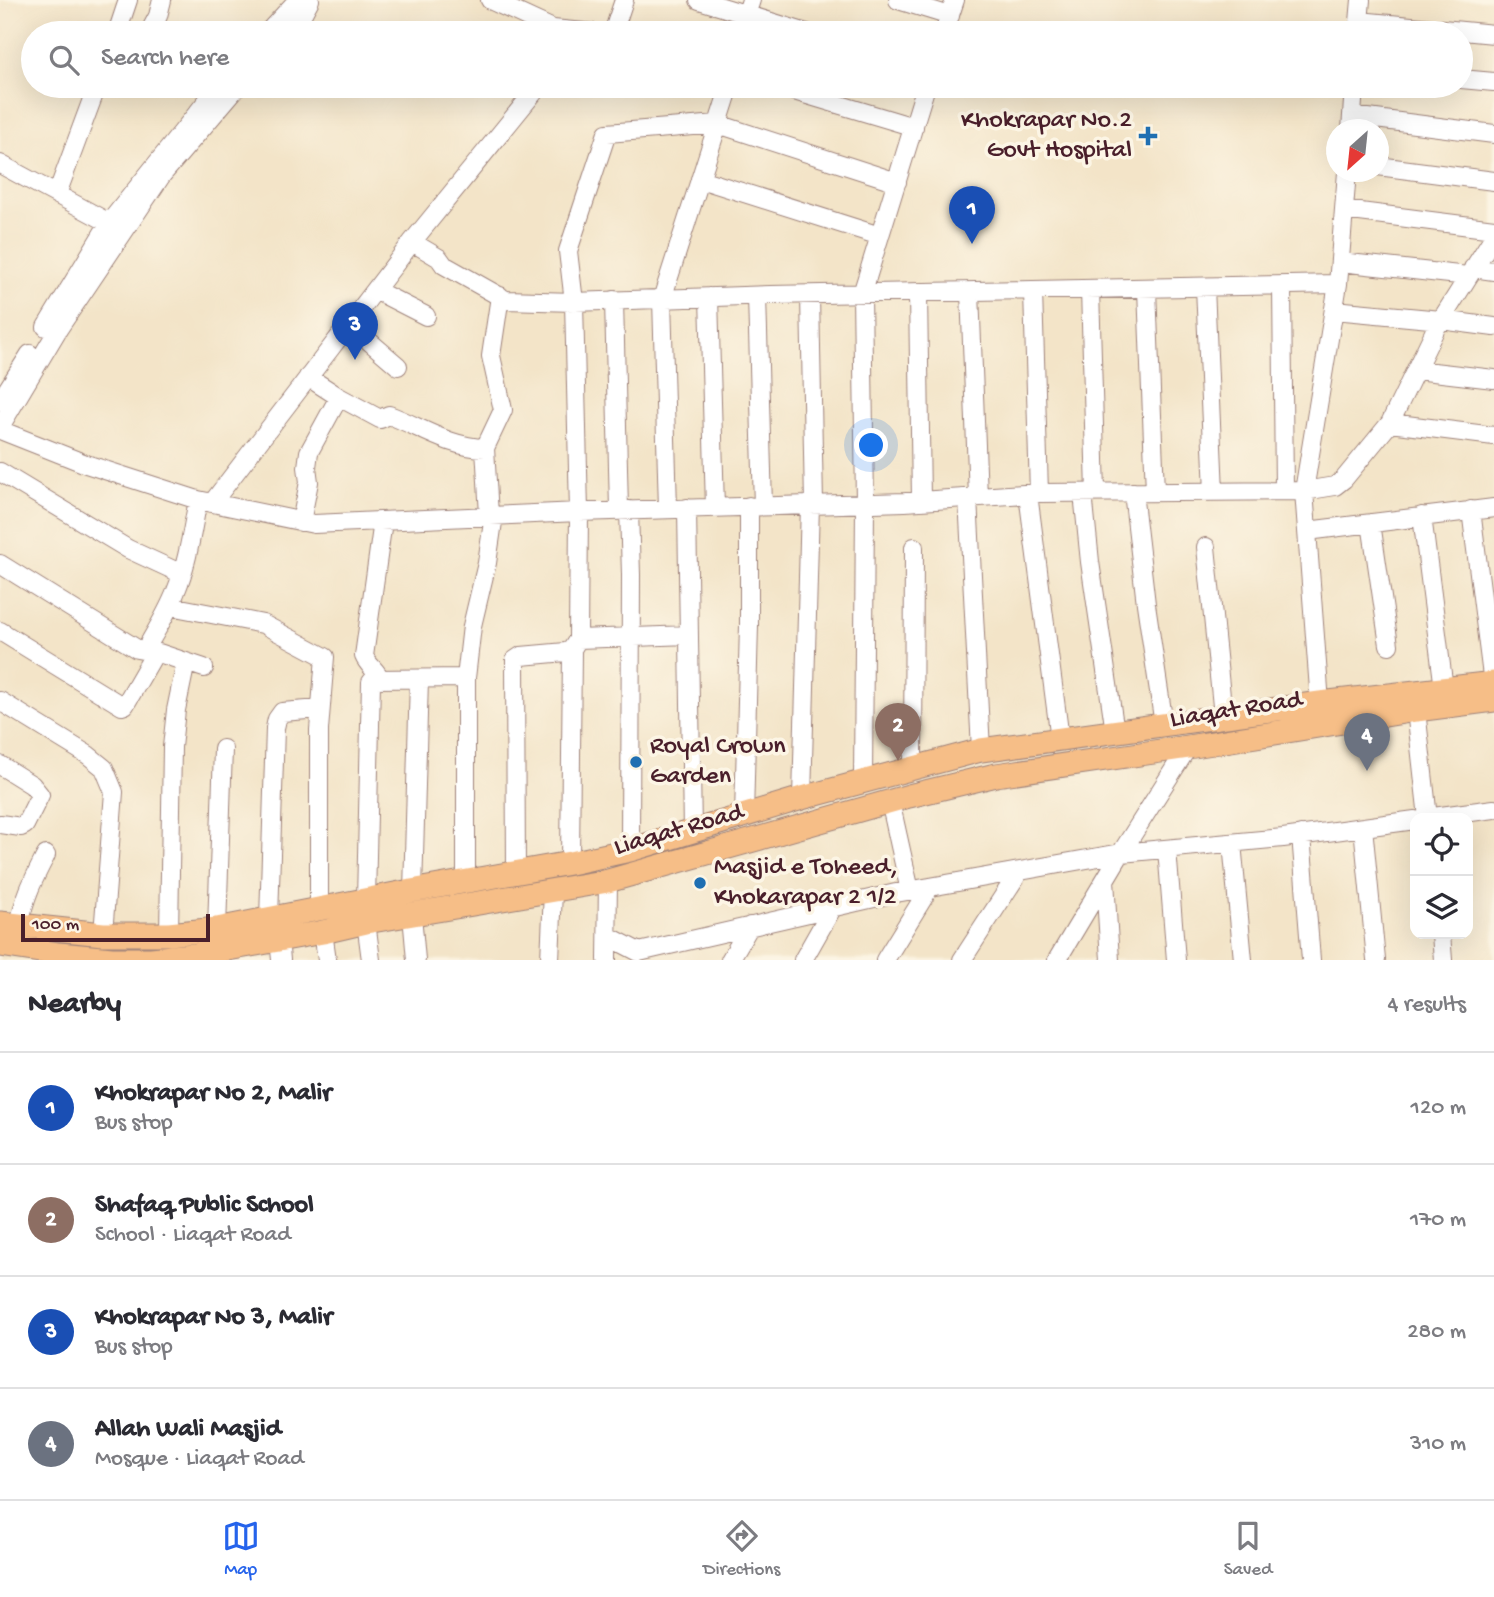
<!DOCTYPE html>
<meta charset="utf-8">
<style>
body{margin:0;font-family:"Gochi Hand",sans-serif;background:#f7f7f7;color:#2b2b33}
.controls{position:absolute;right:21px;bottom:21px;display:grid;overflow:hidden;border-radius:14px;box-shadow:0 7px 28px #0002}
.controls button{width:63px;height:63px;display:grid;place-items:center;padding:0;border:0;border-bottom:2px solid #e1e1e2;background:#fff;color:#2b2b33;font:35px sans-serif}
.compass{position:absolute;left:1326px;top:119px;width:63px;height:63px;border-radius:50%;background:#fff;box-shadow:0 7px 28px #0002;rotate:207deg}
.scale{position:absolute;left:21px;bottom:18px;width:189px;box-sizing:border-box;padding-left:7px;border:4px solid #4a1f2b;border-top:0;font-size:19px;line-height:24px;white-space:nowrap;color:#4a1f2b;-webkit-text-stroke:5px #fcf5e5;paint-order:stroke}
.you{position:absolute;left:872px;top:446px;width:24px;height:24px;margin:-18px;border:5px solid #fff;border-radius:50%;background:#1a73e8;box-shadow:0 0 0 10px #1a73e833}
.badge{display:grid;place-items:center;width:46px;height:46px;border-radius:50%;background:#2563eb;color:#fff;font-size:23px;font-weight:700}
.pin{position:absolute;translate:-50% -58px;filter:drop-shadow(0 2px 4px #0008)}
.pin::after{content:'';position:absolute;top:37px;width:24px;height:21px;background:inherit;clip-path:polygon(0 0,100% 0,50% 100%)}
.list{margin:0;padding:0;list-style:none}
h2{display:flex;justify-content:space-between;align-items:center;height:91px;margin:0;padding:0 28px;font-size:30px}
h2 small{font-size:23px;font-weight:400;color:#7c7c81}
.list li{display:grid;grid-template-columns:46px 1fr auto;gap:21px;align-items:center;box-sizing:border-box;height:112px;padding:0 28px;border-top:2px solid #e1e1e2}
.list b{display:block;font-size:26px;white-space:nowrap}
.list p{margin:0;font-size:23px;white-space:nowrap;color:#7c7c81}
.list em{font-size:23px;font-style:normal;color:#7c7c81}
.icon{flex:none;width:38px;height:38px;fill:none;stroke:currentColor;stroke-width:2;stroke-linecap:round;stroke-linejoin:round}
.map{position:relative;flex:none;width:1494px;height:960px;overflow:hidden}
.search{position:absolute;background:#fff;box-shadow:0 7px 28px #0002;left:21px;right:21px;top:21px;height:77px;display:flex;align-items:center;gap:18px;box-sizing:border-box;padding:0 24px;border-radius:38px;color:#7c7c81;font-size:26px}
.sheet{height:539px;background:#fff}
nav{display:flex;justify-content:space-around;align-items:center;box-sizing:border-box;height:98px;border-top:2px solid #e1e1e2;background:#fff;font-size:19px;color:#7c7c81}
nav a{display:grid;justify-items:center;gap:4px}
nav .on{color:#2563eb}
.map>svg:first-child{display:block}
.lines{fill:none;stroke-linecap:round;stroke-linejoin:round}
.minor-casing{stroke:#9e827a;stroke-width:20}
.major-casing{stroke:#9e827a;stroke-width:25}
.minor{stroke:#fff;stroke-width:18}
.major{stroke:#f6be87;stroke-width:23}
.poi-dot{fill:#1f6fb2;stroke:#fcf5e5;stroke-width:2.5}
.labels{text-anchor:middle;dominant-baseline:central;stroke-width:7;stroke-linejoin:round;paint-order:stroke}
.poi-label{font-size:26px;fill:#4a1f2b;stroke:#fcf5e5;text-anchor:start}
.street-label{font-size:26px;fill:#4a1f2b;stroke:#fcf5e5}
</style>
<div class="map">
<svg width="1494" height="960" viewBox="0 0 1494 960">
<rect width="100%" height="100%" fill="#fcf5e5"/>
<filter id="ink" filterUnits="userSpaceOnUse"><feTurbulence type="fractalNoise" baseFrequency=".0143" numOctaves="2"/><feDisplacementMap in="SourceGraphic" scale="14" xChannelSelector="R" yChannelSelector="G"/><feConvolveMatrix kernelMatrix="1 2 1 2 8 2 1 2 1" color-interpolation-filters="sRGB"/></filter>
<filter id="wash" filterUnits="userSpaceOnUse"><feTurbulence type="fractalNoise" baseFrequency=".00686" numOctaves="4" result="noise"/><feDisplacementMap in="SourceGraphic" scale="28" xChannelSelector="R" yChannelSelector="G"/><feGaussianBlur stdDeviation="1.57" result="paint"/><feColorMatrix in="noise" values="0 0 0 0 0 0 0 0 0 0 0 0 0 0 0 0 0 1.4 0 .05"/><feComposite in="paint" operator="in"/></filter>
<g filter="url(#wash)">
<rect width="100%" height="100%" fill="#f3e4c8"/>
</g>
<g filter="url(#ink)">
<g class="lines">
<g class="minor-casing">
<path id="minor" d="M490,0L553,29L594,33
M699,0L807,33
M898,0L950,16
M1359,21L1494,34
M117,33L128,0
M149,33L158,16L162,0
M267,33L292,6L300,0
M285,33L303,13L310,0
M613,33L624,0
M740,33L751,0
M944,33L955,0
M1358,33L1361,0
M1461,79L1494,82
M777,86L914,127
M1352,116L1494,134
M1351,130L1354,86
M0,164L117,227
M1378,166L1494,181
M700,179L880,236
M57,194L97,86
M1344,210L1494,229
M412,242L439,258L444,265L506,300L574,302L771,295L1338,284
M1340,262L1468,276
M1473,268L1494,271
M1282,286L1284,491
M1205,287L1214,492
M1147,289L1155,492
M375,290L426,316
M1090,290L1096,493
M1033,291L1039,493
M970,292L978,497
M918,293L921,501
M810,295L814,505
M757,296L763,506
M709,297L715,508
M614,300L619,510
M1334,310L1441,320L1494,327
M349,324L398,366
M46,327L109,223L219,86
M1416,370L1494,379
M308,377L339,397L380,419L389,415C421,427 449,447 485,448
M0,401L30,354
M1390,423L1494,436
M0,427L59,328L162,175L238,86
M0,430L86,464L198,500L314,524L579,512L905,502L1039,493L1304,491L1335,486L1344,479L1390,423L1436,328L1494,236
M0,472L128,549L182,574
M1133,492L1146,604L1164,725
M1083,493L1090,562L1115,732
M1028,494L1060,739
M968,498L981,750
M212,503L412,242L539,86
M687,508L692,832
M668,509L662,299L730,86
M629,510L631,575L630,850
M1471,510L1493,684
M489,515L485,448L503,410L491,356L500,296
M1422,516L1444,689
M301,522L309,482L307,467L309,452L339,397
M1371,523L1389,645
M1307,531L1494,508
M1206,547L1223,716
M0,564L137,649L159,653L204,668
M170,606L263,624L325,657L319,730V909
M0,631L122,706L125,705L155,653
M578,639L689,635
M145,650C156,631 168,612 176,591C188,562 192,530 198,500
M380,679C377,670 368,666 364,656L383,521
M0,701L88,755L104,768L114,792L103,934
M1320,703L1304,491L1338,284L1347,172
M1416,710L1428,818
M0,765L32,785L40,795L25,825L21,827L0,824
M913,767L914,547
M863,781L865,503L862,294L926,86
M802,798L810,504
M890,801L910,891
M744,816L749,625V506
M1425,818L1494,809
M1363,827L1376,960
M1301,835L1311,960
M1232,843L1243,960
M1167,849L1176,960
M570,863L572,649
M516,873L515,660L521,656L566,652L572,649L578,639L579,512L574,302L568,251L607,133L718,124L897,182
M1105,880L1110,960
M466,883V678L472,626L487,563L494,515
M413,891L419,679
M366,900L371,682L374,679L466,678
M412,915L416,960
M269,919L275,728L277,719L282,712L320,709
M366,922L371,960
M19,925C25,896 32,882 46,855
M217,929L223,749
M323,932L327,960
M169,934L172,747L176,710L186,662
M1441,934L1443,960
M608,936L639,952L896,893L1121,853L1283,838L1415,820
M279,939L281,960
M550,960L553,891
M607,960L608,881
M730,960L750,926
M803,960L833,907
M885,960L930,887
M962,960L1019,872
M1057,960L1121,853L1188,747"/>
</g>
<g class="major-casing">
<path id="major" d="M0,923L103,934H169L217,929L400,893L570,863L630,850L802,798L981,750L1320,703L1494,683
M0,945L59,954L112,959H151L194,955L323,932L366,922L608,881L909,796L996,775L1188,747L1416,710L1494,700"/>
</g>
<use href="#minor" class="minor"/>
<use href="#major" class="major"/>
</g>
</g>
<g class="poi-dot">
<path d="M1144.5 125.5h7v7h7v7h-7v7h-7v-7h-7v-7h7z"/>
<circle cx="636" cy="762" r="7"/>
<circle cx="700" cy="883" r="7"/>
</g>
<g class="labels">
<g class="poi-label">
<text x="1132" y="121" text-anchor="end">Khokrapar No.2<tspan x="1132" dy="30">Govt Hospital</tspan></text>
<text x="650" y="747">Royal Crown<tspan x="650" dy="30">Garden</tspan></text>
<text x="714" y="868">Masjid e Toheed,<tspan x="714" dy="30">Khokarapar 2 1/2</tspan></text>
</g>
<g class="street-label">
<text transform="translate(1236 711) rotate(-9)">Liaqat Road</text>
<text transform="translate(679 831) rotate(-16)">Liaqat Road</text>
</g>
</g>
</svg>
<div class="controls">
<button><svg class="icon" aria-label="locate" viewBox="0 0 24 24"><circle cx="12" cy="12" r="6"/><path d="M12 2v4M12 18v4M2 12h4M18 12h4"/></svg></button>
<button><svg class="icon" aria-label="layers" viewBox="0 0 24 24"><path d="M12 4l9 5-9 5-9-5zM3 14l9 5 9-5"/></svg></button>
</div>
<svg class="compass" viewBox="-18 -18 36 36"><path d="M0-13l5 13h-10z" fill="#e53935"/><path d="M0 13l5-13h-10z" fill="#7c7c81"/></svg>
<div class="scale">100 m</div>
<div class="you"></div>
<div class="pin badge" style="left:972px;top:244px;background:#1a4fb4">1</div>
<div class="pin badge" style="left:898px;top:761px;background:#8d6e63">2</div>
<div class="pin badge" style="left:355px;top:360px;background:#1a4fb4">3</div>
<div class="pin badge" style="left:1367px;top:771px;background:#6b7280">4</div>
<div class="search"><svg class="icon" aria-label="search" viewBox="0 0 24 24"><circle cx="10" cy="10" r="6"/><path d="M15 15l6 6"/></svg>Search here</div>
</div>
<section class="sheet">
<h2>Nearby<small>4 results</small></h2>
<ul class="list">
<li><span class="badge" style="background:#1a4fb4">1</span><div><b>Khokrapar No 2, Malir</b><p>Bus stop</p></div><em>120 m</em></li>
<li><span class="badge" style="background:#8d6e63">2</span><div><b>Shafaq Public School</b><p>School · Liaqat Road</p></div><em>170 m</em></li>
<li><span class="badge" style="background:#1a4fb4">3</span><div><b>Khokrapar No 3, Malir</b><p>Bus stop</p></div><em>280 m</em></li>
<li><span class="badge" style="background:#6b7280">4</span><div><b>Allah Wali Masjid</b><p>Mosque · Liaqat Road</p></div><em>310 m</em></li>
</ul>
</section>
<nav>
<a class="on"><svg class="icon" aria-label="map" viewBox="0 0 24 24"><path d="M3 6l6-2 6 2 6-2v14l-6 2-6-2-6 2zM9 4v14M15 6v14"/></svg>Map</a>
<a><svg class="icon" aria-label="directions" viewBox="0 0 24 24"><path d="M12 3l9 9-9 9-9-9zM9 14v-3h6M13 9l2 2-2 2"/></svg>Directions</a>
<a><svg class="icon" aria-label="saved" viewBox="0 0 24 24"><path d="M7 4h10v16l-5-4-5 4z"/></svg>Saved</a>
</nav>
